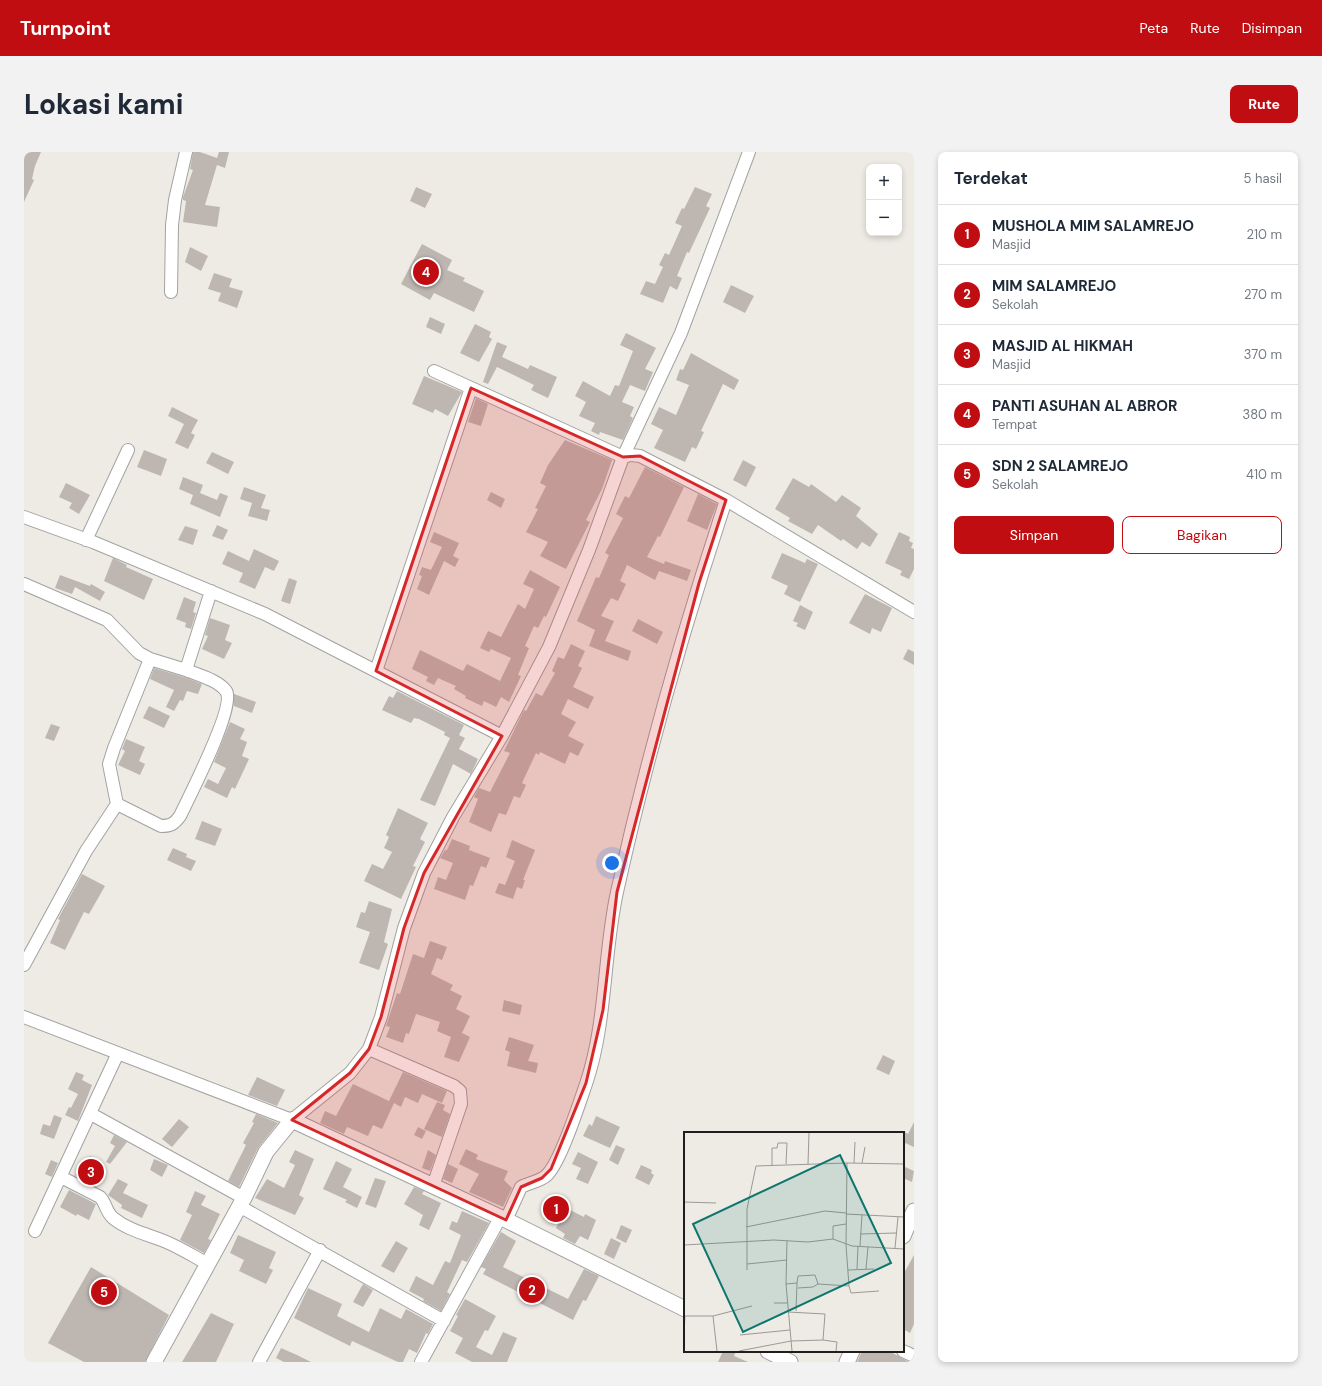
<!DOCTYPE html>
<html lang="id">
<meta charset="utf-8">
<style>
body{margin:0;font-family:"DM Sans",sans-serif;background:#f2f2f3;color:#1f2937}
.controls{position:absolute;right:12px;top:12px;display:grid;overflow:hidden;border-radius:8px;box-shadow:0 2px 6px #0003}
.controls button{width:36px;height:36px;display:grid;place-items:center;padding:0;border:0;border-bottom:1px solid #e0e1e3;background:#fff;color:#1f2937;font:20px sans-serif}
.you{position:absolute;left:588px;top:711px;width:14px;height:14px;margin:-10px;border:3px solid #fff;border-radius:50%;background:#1a73e8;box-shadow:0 0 0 6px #1a73e833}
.badge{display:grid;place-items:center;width:26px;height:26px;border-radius:50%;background:#bf0d11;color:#fff;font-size:13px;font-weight:700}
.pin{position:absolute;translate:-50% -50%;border:2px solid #fff;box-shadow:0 1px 4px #0006}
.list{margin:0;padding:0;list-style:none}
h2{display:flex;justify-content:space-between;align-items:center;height:52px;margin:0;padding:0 16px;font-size:17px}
h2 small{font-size:13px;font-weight:400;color:#747a83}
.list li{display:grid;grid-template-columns:26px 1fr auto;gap:12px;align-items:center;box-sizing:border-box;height:60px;padding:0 16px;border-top:1px solid #e0e1e3}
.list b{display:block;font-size:15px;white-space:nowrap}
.list p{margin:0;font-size:13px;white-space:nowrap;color:#747a83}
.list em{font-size:13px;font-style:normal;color:#747a83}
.actions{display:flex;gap:8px;padding:12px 16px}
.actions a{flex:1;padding:9px 0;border:1px solid #bf0d11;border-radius:8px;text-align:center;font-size:14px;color:#bf0d11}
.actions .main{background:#bf0d11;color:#fff}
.map{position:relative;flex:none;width:890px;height:1210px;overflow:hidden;border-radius:8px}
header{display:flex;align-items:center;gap:24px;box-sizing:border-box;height:56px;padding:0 20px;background:#bf0d11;color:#fff}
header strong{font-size:19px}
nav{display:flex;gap:22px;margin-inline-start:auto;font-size:14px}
.intro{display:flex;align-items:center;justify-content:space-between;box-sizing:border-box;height:96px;padding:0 24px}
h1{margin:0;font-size:28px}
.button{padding:10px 18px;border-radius:8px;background:#bf0d11;color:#fff;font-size:14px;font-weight:700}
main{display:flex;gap:24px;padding:0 24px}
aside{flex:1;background:#fff;border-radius:8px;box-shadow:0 2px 6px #0003}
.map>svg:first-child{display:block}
.building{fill:#beb7b1}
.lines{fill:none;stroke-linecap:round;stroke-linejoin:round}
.minor-casing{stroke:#a2a2a2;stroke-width:14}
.tertiary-casing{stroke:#a2a2a2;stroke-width:17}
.minor{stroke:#fff;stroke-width:12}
.tertiary{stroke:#fff;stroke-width:15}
.marked{fill:#d62828;fill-opacity:0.2;stroke:#d62828;stroke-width:3;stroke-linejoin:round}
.inset-road{fill:none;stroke:#9b9995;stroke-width:1}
.view{fill:#0f766e;fill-opacity:0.15;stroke:#0f766e;stroke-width:2}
.inset-edge{fill:none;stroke:#1e1e1e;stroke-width:2}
</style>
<header>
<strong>Turnpoint</strong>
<nav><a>Peta</a><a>Rute</a><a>Disimpan</a></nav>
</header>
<div class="intro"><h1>Lokasi kami</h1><a class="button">Rute</a></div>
<main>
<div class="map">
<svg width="890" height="1210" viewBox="0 0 890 1210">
<rect width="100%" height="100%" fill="#eeebe5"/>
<path class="building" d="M0,0H17L11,14L8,27L10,28L0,50Z
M169,0H176L193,6L195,0H205L201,16L193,13L181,53L196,55L193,75L159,70L162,49L159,48V45L169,18L166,17Z
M392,35L408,42L401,56L386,49Z
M671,35L688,42L682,54L686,56L665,101L663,100L653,124L658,126L653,138L646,134L639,151L616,142L622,129L631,132L639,115L635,113L641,101L645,103L658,74L651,71L658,56L660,57Z
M398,92L428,108L423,118L441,126L439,129L460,139L450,160L410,141L406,148L377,132Z
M166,95L184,104L177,119L161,110Z
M190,121L208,127L205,135L219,139L213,156L194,149L197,141L184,137Z
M707,133L730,144L721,161L699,150Z
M406,165L421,172L417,182L402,175Z
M451,172L467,180L465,185L468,187L455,210L436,201Z
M602,181L632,196L621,217L629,220L621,239L606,233L598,250L610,255L606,264L609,266L599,288L576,280L575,283L567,279L571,271L555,264L562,250L551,244L559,229L586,244L591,233L595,234L609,199L596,193Z
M473,190L483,194L478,205L504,217L506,213L533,225L524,246L507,238L510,233L473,215L464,232L459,230Z
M667,201L715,228L710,238L699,232L677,279L680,280L672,297L668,295L661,310L630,296L639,278L627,272L635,255L652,263L665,233L652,228L656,217L659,218Z
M400,224L438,240L424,264L411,257L409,261L388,252Z
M452,246L464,252L457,274L444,270Z
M148,255L174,268L167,281L171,283L164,297L151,291L160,272L144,264Z
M541,288L588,308L578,337L562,368L566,370L542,417L516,404L524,390L502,380L514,357L511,356L522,334L516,331L524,313Z
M120,298L143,307L137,324L113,315Z
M188,300L210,310L204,322L182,311Z
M719,308L732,315L722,335L709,328Z
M621,315L660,335L636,385L634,384L623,405L640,412L641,409L667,418L663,429L635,419L631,428L603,413L596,429L602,432L594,449L587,446L577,464L590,469L581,489L607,499L604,509L565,494L571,478L553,469L572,425L575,426L585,403L581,401L599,366L592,362L601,344L605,346Z
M159,325L179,333L176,341L193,348L196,341L204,344L196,365L166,352L169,343L155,337Z
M769,326L785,335L787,332L812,350L818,343L837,356L832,364L854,382L846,395L838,390L833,397L819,387L817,389L794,373L788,382L764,369L766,366L751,357Z
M42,331L66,343L55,362L45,356L48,351L35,345Z
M220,335L242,343L237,356L246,358L243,369L224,364L228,351L216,347Z
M467,340L481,347L477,356L463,348Z
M674,342L693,352L683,378L663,369Z
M193,373L204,378L199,388L188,384Z
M161,374L174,378L169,393L154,388Z
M410,380L435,391L429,404L435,407L431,415L420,409L405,443L393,437L398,424L395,423L398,415L407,418L418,395L406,390Z
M875,380L886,385L885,389L889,391L887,396L890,397V417L885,427L876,423L878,419L861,411Z
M230,397L255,409L250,419L241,415L231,437L215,430L219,421L198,412L204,399L225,409Z
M758,401L781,411L783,407L794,412L776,450L760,442L764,434L747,426Z
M89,406L103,413L102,415L129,427L120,448L80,429Z
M506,418L536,435L522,465L520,464L514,476L510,474L501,494L505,496L494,523L497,524L485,550L477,545L472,555L460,549L458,554L441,546L442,544L430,537L432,534L414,526L410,533L402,529L404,525L388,517L396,498L439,519L443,512L476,529L487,506L467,497L465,500L456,496L464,479L477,485L494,452L501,457L510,437L499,432Z
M36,423L66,434L67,432L81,440L76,449L51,435L48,442L31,436Z
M265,426L273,429L266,452L257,449Z
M841,442L868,456L857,480L848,476L846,482L825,471Z
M160,445L172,450L169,460L172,461L167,477L161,475L162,471L152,467Z
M776,453L789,460L781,478L772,474L774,471L769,469Z
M186,466L206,473L201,488L208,491L200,507L178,497L184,484L181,483Z
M614,467L639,480L633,492L608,479Z
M547,492L561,499L554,514L558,516L549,535L570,545L564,557L544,547L537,562L552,570L544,584L560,592L554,604L546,600L541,612L516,600L515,603L512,601L498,631L502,633L496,646L490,644L482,663L475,661L467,680L445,670L454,647L450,645L455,636L466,640L486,601L480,599L500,558L502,559L512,541L518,544L531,521L528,519L534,505L540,507Z
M884,497L890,500V513L879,507Z
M130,516L160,525L178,532L174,542L163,539L159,549L156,548L150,559L142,555L150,538L126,527Z
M373,539L440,573L435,583L441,586L435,597L454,607L447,622L429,612L411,654L396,648L426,586L420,583L421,580L395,567L390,566L387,571L358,558L365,544L369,546Z
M210,542L232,550L228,561L210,554Z
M125,554L146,564L140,576L119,566Z
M206,570L221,577L216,587L223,590L218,604L225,607L211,637L208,635L203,646L180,635L184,627L194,632L202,616L190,610Z
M27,572L36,575L30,589L21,586Z
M102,587L121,595L115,609L121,612L116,623L94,613L101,599L98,597Z
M374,656L404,671L396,687L401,690L389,714L392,715L377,747L340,729L348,712L359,717L368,700L360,696L365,685L362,683Z
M178,669L198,677L191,694L171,687Z
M428,687L446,694L445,698L466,706L462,716L457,714L449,734L446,733L441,748L410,737L414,725L422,728L429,711L416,706L421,698H423Z
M488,688L511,698L499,728H501L498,737L493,735L489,747L471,741L475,731L481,733L491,709L482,705Z
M149,696L163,702L162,705L172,709L167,719L143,708Z
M58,722L81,734L65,762L60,760L41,798L26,791L36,768L34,767Z
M345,749L368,757L360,790L364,792L355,818L335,811L346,780L332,775L337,760L341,761Z
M406,789L423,795L418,808L413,806L407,822L429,833L426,838L438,844L432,857L446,864L438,881L446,885L435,910L420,905L427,885L413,879L416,870L392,862L385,882L382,881L379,891L362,885L366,875L362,874L373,841L376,842L389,802L400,806Z
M480,848L498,853L496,863L478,859Z
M485,885L510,893L504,909L514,911L512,921L483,914L486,900L481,898Z
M859,903L871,909L865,923L852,917Z
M52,920L60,923L58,928L68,933L54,969L41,963L45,955L47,956L54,942L44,937Z
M379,920L423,939L418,951L398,942L394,951L381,945L377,955L370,951L358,977L349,973L344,984L323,975L320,982L296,971L301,959L312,964L329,932L365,949Z
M233,925L261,938L253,954L224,943Z
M413,950L421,953L419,958L426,962L418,985L400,977Z
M232,962L254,971L234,996L215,1035L204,1029L222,993L219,991L230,971L228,970Z
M30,963L38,966L30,987L16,982L19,972L26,974Z
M572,964L596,975L586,996L559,984L565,972L568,974Z
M155,967L165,975L148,995L138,987Z
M890,970V995L879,990V979L884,982Z
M394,975L402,979L398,987L390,983Z
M90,983L103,990L86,1012L82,1010L91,994L86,991Z
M592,993L601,997L594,1013L585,1008Z
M442,997L454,1003L452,1007L484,1019L480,1028L488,1036L479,1055L445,1040L455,1022L435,1012Z
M271,998L290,1007L275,1043L280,1046L271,1063L231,1046L243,1027L260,1036L271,1013L265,1010Z
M404,998L412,1003L406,1019L398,1016Z
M554,1000L574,1010L564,1032L552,1027L557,1016L548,1012Z
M66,1004L82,1018L70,1033L51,1023Z
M130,1007L144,1013L138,1025L126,1018Z
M27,1008L34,1011L28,1025L21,1022Z
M312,1009L328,1017L319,1035L338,1045L333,1056L321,1050L323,1048L299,1037Z
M424,1012L434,1017L428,1031L419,1027Z
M617,1013L628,1018L627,1021L630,1023L625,1033L611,1026Z
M879,1014L890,1019L888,1030L879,1026Z
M351,1026L362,1029L352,1056L341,1052Z
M94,1027L104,1032L99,1041L124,1053L118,1066L97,1056L98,1053L84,1043Z
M390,1035L400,1039L398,1042L417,1051L405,1078L395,1073L399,1063L380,1052Z
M45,1038L72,1052L65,1068L53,1062L52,1064L36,1055Z
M171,1039L182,1044L177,1053L196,1062L184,1087L187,1088L180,1101L156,1088L168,1063L162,1060Z
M529,1044L544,1052L542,1056L560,1065L561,1062L572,1068L564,1088L556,1084L551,1092L539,1086L541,1082L532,1076L535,1070L520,1061Z
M438,1059L465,1071L443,1110L438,1108L423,1140L426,1142L417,1159L399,1149L400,1147L385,1139L392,1124L409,1133L421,1109L426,1111L437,1083L425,1077L428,1069L433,1071Z
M597,1073L608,1078L602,1091L592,1086Z
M477,1080L492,1089L479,1115L544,1147L560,1117L575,1124L562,1149L559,1148L549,1168L459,1122L462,1117L457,1115Z
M214,1083L252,1100L245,1116L249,1118L242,1132L215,1119L220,1108L206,1101Z
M587,1086L597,1091L590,1107L580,1102Z
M372,1089L384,1096L370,1121L357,1114Z
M890,1103V1172L886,1181L879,1177V1123Z
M67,1115L145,1163L121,1210H60L24,1191Z
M339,1132L349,1138L339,1155L329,1150Z
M284,1136L318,1152L313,1164L345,1180L356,1156L377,1167L382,1157L409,1172L404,1182L402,1181L393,1201L385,1197L379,1210H374L328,1189L326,1194L270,1166Z
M441,1147L472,1164L464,1179L461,1178L452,1195L468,1203L479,1180L493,1186L483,1210H448L431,1201L439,1186L426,1179L434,1164L432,1163Z
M187,1161L210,1172L192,1210H158Z
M257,1196L273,1203L287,1210H260L252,1206Z
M699,1199H712L710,1204L724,1210H694Z
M838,1199H865L885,1210H833Z"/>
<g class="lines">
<g class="minor-casing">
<path id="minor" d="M147,140L148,73L151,48L162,0
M410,219L599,305L607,303L616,304L702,348L890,460
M0,365L69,390L241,462L478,584
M62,388L104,298
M0,432L83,468L115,501L126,507L162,518
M352,519L447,236
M93,652L85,612L90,596L126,507
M0,813L62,699L93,652L137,674C147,674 150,672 156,664C165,645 212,554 202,539C194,528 174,523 162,518L187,439
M0,865L268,968L326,921L345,897L357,865L380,776L400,721L429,665L478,584L525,495L565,398L599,305L657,181L725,0
M345,897L430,934L436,939L437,952L409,1034
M67,962L220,1046
M37,1025L76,1045C82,1051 82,1060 89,1066C104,1078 122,1082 140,1089C155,1095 169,1104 184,1112
M215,1054L420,1169
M482,1068L497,1035C505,1031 517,1029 523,1023C537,1009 555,952 562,932C583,870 579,804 593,740C622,609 660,475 702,348
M11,1079L94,901
M879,1199L890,1204
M235,1210L296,1098
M397,1210L476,1066"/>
</g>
<g class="tertiary-casing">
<path id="tertiary" d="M879,1084L890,1059
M744,1199L766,1210
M130,1210L220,1046L242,1000L268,968L482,1068L661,1157
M823,1210L828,1199"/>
</g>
<use href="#minor" class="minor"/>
<use href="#tertiary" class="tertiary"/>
</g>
<path class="marked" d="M447,236L599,305L616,304L702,348L675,431L593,740L579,858L562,931L527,1017L518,1026L497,1035L482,1068L268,968L326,921L345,897L357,865L380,776L400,721L478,584L352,519Z"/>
<g transform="translate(660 980)">
<rect width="220" height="220" fill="#eeebe5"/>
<path class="inset-road" d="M163,31L220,32M170,31L171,10M178,31L181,15M124,32L125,1M88,33V16H93L94,11H103L102,32M0,70L32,71M162,82L220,85M62,95L141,79L162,81M176,102L212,101M149,107V94L162,92M103,109L102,152L108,219M0,113L90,108L124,110L149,107L168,114L220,117M176,114L178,83M211,116L214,85M63,132L103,128M173,137L174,114M182,137L184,115M63,138V77L72,34L163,31L162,113L165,154L134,152L131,143L114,144L113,151L102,152M164,138L190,137M165,154L167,161L195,159M114,156L129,155L134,152M90,171H103M112,179L113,151M104,180L141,182L139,208L153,210L152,219M0,184H29L68,174M29,184L33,219M0,200L1,184M56,203L106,198M55,219L107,209L139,208"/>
<path class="view" d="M156,23L207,131L59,200L9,92Z"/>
<rect width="220" height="220" class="inset-edge"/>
</g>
</svg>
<div class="controls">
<button>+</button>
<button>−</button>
</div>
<div class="you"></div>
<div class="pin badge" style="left:532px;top:1057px">1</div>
<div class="pin badge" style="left:508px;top:1138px">2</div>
<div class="pin badge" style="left:67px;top:1020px">3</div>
<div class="pin badge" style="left:402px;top:120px">4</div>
<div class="pin badge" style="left:80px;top:1140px">5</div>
</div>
<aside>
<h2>Terdekat<small>5 hasil</small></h2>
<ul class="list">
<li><span class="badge">1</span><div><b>MUSHOLA MIM SALAMREJO</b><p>Masjid</p></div><em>210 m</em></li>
<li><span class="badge">2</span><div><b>MIM SALAMREJO</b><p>Sekolah</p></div><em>270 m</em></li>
<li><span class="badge">3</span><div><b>MASJID AL HIKMAH</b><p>Masjid</p></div><em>370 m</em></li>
<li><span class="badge">4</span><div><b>PANTI ASUHAN AL ABROR</b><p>Tempat</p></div><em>380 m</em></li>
<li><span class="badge">5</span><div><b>SDN 2 SALAMREJO</b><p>Sekolah</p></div><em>410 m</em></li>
</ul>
<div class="actions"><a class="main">Simpan</a><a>Bagikan</a></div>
</aside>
</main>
